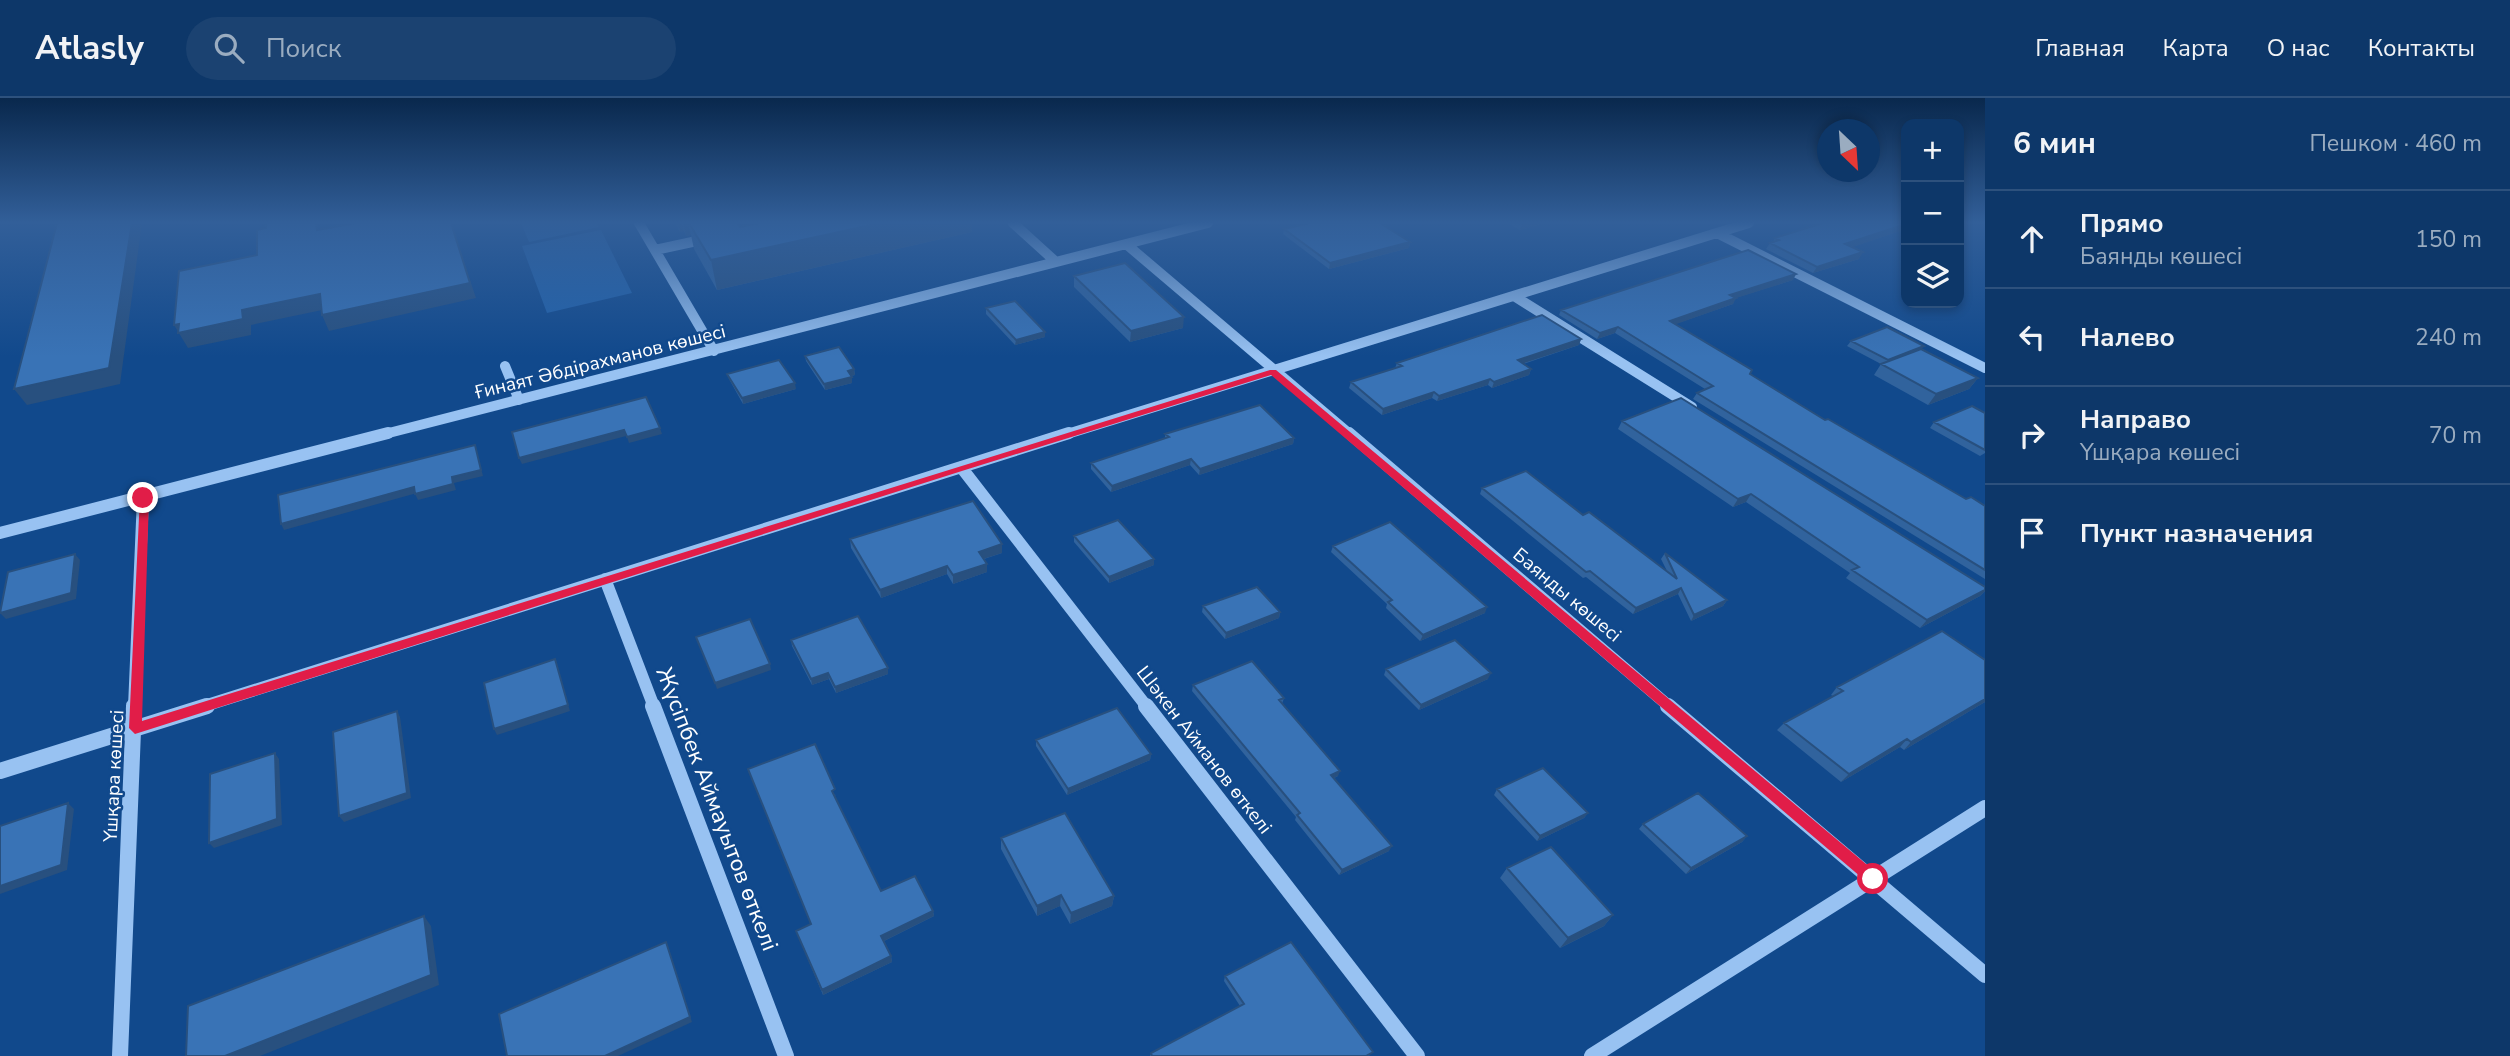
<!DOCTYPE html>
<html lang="ru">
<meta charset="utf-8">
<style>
body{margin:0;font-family:"Nunito Sans",sans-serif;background:#1b4271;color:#f1f3f6}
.controls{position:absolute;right:21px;top:21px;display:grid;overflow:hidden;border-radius:14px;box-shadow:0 4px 10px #0003}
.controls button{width:63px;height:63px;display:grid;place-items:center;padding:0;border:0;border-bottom:2px solid #2d517d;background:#0d3769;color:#f1f3f6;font:35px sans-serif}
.compass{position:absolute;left:1817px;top:21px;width:63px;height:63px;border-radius:50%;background:#0d3769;box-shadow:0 4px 10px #0003;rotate:155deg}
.stop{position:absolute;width:21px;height:21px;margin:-16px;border:5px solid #e11d48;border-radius:50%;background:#fff}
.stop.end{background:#e11d48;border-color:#fff;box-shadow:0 2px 7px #0008}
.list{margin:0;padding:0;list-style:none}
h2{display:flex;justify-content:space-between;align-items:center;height:91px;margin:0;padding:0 28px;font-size:30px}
h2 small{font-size:23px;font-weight:400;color:#9aacc0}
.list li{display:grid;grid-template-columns:46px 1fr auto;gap:21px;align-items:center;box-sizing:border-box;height:98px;padding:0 28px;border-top:2px solid #2d517d}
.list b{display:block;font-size:26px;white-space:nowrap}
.list p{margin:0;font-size:23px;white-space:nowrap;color:#9aacc0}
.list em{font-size:23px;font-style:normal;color:#9aacc0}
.icon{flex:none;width:38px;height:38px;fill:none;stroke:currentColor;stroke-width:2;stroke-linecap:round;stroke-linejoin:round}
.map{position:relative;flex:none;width:1985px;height:958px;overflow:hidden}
header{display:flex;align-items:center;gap:42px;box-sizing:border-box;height:98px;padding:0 35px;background:#0d3769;border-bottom:2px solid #2d517d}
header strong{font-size:33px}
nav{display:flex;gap:38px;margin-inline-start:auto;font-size:24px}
.search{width:490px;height:63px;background:#1b4271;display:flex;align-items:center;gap:18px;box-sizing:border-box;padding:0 24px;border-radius:38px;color:#9aacc0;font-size:26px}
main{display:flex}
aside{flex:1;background:#0d3769}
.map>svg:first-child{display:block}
.green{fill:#2263ac}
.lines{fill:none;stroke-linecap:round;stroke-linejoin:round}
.minor-far2{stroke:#98c2f2;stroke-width:10}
.minor-far1{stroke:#98c2f2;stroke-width:12}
.minor{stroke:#98c2f2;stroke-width:16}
.wall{fill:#31639d}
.shaded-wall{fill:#28507f}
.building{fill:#3973b6;stroke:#28507f;stroke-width:2}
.route{fill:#e11d48}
.labels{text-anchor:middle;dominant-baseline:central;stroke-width:5;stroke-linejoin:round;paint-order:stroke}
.street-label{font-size:19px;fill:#fff;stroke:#11498c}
.near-street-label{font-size:23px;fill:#fff;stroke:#11498c}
</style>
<header>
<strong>Atlasly</strong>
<div class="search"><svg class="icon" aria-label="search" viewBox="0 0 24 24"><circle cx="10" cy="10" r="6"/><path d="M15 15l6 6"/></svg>Поиск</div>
<nav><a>Главная</a><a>Карта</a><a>О нас</a><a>Контакты</a></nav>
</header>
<main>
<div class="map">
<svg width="1985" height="958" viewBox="0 0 1985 958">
<rect width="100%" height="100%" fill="#11498c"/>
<path class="green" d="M521,125H596L599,129L529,144Z
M601,132L632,195L547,215L522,148Z"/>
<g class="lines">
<path class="minor-far2" d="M639,125L714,253
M1013,125L1056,164
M1717,135L1985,270
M1126,146L1351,337
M655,152L706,141
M1514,198L1692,309
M505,268L519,302
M381,337L1208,125
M1064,337L1749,125"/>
<path class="minor-far1" d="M1349,335L1670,609
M961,369L1147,609
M0,435L388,335
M605,481L654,609
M134,609L143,400
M201,609L1069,335"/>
<path class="minor" d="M653,608L786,958
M1146,608L1417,958
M1668,608L1985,877
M0,673L207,608
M120,958L134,608
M1592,958L1985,710"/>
</g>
<path class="wall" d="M675,125H737L740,129L759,125H972V134L717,192L694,151L691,137L686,138L684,133L680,134Z
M1507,125H1545L1520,132Z
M1906,125V131L1852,149L1859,161L1813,175L1766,151L1770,145L1773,144L1775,140Z
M1284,131L1410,144L1409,150L1329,171L1283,136Z
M1074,178L1183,230L1130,244L1074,189Z
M1793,182L1735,200L1733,206L1675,226L1750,276L1825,322L1966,401L1985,408V481L1693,301L1697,295L1705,291L1615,235L1597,241L1559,217L1561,212Z
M986,210L1045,234V239L1015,247L986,216Z
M1581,241L1579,247L1523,266L1531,271L1529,277L1492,290L1488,287L1437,303L1432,300L1382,317L1349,290L1351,284L1395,270L1397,265Z
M1851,243L1922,251L1978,280L1969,291L1928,307L1874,277L1881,266L1847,248Z
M805,258L854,271L855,277L851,278L852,285L825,292L806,263Z
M727,276L796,291L743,306L729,281Z
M1985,315V355L1980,358L1930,330L1934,324Z
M1622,323L1985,489V493L1980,498L1920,530L1846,480L1850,475L1746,404L1733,409L1618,331Z
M1165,336L1294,340L1293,346L1199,377L1190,367L1111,394L1091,371V365L1165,340Z
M1482,390L1583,417L1667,473L1661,461L1665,455L1727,502L1723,508L1691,523L1678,496L1633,516L1586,479L1583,480L1480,396Z
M1074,438L1154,467L1109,485L1074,444Z
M850,441L1002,455L984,461L987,466V474L953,486L947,476L881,500L851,450Z
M1333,448L1485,515L1420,543L1386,510L1387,506L1331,454Z
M1203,508L1280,514L1279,520L1225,541L1202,514Z
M791,542L888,570V576L836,595L829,581L812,587L792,548Z
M1985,562V604L1904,652L1900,649L1841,684L1777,632L1784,625L1833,598L1831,597L1837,589Z
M1386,571L1488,581L1419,612L1384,577Z
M1193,587L1284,600L1282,606L1338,678L1334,680L1389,753L1339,777L1295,722L1296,719L1192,593Z
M1036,642L1151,656L1150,662L1067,697L1036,648Z
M748,671L836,697L834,698L881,793L933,813L934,818L884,843L891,858L892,864L823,897L796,833L811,826Z
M1497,691L1588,715L1584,720L1537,743L1494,697Z
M1643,726L1747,738L1742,744L1686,776L1639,731Z
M1001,740L1114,798L1112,808L1070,826L1060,808L1037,818L1001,751Z
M1507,770L1613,817L1604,828L1560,850L1500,780Z
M1225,878L1370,958H1150L1151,955L1240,908L1224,883Z"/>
<path class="shaded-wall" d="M132,125H142L120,286L27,307L14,291Z
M451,125L476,200L329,233L322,217Z
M678,125H682L684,133L680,134Z
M683,125H688L691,137L686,138Z
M880,125H972V134L717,192L711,162Z
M1522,125H1545L1520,132Z
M1906,126V131L1841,153L1845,146Z
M1410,144L1409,150L1329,171L1330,165Z
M1863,154L1859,161L1813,175L1817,169Z
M1796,176L1793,182L1727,203L1730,197Z
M320,196L327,211L251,227V237L188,250L174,227Z
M1736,200L1733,206L1668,229L1670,223Z
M1184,219L1183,230L1130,244L1131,233Z
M1618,229L1615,235L1597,241L1600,235Z
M1045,234V239L1015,247L1016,242Z
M1581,241L1579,247L1515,268L1518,262Z
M1924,248L1920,253L1884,268L1888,262Z
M854,271L855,277L848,279V273Z
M1531,271L1529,277L1492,290L1494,284Z
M852,279V285L825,292L824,286Z
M1978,280L1969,291L1928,307L1936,296Z
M1490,281L1488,287L1437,303L1439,298Z
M795,285L796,291L743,306L742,300Z
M1434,294L1432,300L1382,317L1383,311Z
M660,330L662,336L629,345L627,339Z
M624,332L626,338L522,366L519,360Z
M1294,340L1293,346L1199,377L1200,371Z
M475,347L483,378L454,385L456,392L418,402L415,396L452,379Z
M1191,361L1190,367L1111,394L1112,388Z
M414,389L417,395L284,432L281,426Z
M1751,396L1746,404L1733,409L1738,401Z
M1002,446V455L980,462L979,454Z
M75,456L80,462L76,501L6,521L0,515Z
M1154,461V467L1109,485V479Z
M987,466V474L953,486V477Z
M947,468V476L881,500L880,492Z
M1681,490L1678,496L1633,516L1636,510Z
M1985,492V493L1980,498L1920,530L1927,522Z
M1727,502L1723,508L1691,523L1694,517Z
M1487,509L1485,515L1420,543L1423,537Z
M1280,514L1279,520L1225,541L1226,535Z
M555,561L570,613L497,637L494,631Z
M770,566L771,572L717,591L715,585Z
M888,570V576L836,595L835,589Z
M828,575L829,581L812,587L811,581Z
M1491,575L1488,581L1419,612L1421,607Z
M1985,601V604L1904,652L1911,644Z
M397,613L400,619L411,700L344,724L339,718Z
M1907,641L1900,649L1841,684L1849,676Z
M275,655L279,661L282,727L214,750L209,745Z
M1151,656L1150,662L1067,697L1068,691Z
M1340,673L1338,678L1329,682L1331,677Z
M68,705L74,711L67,772L0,796V788Z
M1588,715L1584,720L1537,743L1540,738Z
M1747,738L1742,744L1686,776L1691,770Z
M1392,748L1389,753L1339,777L1342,772Z
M1061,797L1060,808L1037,818V808Z
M1114,798L1112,808L1070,826L1071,815Z
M933,813L934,818L882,844L881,838Z
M1613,817L1604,828L1560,850L1568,840Z
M424,818L431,828L439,887L260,958H225Z
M666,844L692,924L618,958H605Z
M891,858L892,864L823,897L822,892Z"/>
<path class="building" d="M57,125H132L109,270L14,291Z
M266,125H316L317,132L356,125H451L470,185L322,217L320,196L242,212L243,221L178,235L179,226L174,227L179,173L257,157V132L266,130Z
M689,125H737L740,129L759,125H880L711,162Z
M1310,125H1380L1410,144L1330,165L1284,131Z
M1823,125H1906V126L1845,146L1863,154L1817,169L1770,145L1779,142L1775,140Z
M1748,152L1796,176L1730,197L1736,200L1670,223L1752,272L1750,276L1825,322L1828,321L1966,401L1971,399L1985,408V472L1697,295L1713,288L1618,229L1600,235L1561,212Z
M1125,165L1184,219L1131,233L1074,178Z
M1015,203L1045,234L1016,242L986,210Z
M1542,217L1581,241L1518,262L1531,271L1494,284L1490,281L1439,298L1434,294L1383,311L1351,284L1402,268L1397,265Z
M1887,229L1924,248L1888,262L1851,243Z
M839,249L854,271L848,273L852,279L824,286L805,258Z
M1921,251L1978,280L1936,296L1881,266Z
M779,262L795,285L742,300L727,276Z
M646,299L660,330L627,339L624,332L519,360L512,334Z
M1681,300L1985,489V492L1927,522L1852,472L1859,469L1751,396L1738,401L1622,323Z
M1260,307L1294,340L1200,371L1191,361L1112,388L1091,365L1169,339L1165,336Z
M1972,308L1985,315V352L1934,324Z
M475,347L481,372L452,379L453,386L415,396L414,389L281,426L278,397Z
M1526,373L1583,417L1589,414L1677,481L1665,455L1727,502L1694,517L1681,490L1636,510L1590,473L1586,474L1482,390Z
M973,403L1002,446L979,454L987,466L953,477L947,468L880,492L850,441Z
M1118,422L1154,461L1109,479L1074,438Z
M1390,424L1487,509L1423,537L1388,504L1392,502L1333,448Z
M75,456L71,495L0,515L8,474Z
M1257,489L1280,514L1226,535L1203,508Z
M858,518L888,570L835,589L828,575L811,581L791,542Z
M750,521L770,566L715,585L696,539Z
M1942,533L1985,562V601L1911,644L1907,641L1849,676L1784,625L1843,593L1837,589Z
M1455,542L1491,575L1421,607L1386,571Z
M555,561L568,607L494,631L484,585Z
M1252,563L1284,600L1279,602L1340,673L1331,677L1392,748L1342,772L1297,717L1300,715L1193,587Z
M1117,610L1151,656L1068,691L1036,642Z
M397,613L407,695L339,718L333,634Z
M815,646L835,691L832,693L881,793L915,778L933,813L881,838L891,858L822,892L796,833L811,826L748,671Z
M275,655L277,721L209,745L210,676Z
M1543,670L1588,715L1540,738L1497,691Z
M1698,695L1747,738L1691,770L1643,726Z
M68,705L61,767L0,788V728Z
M1065,715L1114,798L1071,815L1061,797L1037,808L1001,740Z
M1551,749L1613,817L1568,840L1507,770Z
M424,818L431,877L225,958H186L188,908Z
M666,844L690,919L605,958H507L499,916Z
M1291,844L1373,954L1366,958H1152L1151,955L1244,906L1225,878Z"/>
<linearGradient id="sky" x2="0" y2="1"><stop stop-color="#09284d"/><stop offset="0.48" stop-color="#325f99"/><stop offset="1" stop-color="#325f99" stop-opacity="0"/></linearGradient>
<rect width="1985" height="259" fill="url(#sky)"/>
<path class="route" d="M1270,272H1276L1878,776L1880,781L1878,785H1868L1271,277L965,372L135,636L129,630L140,398L149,400L142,623Z"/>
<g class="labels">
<g class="street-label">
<text transform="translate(600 264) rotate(-14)">Ғинаят Әбдірахманов көшесі</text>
<text transform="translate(1567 497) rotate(40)">Баянды көшесі</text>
<text transform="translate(1204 652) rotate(52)">Шәкен Айманов өткелі</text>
<text transform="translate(114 678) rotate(-87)">Үшқара көшесі</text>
</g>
<g class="near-street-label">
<text transform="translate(717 711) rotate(69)">Жүсіпбек Аймауытов өткелі</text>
</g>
</g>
</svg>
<div class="controls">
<button>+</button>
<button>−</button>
<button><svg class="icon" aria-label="layers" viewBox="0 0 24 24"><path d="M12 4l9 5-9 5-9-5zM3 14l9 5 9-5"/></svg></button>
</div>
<svg class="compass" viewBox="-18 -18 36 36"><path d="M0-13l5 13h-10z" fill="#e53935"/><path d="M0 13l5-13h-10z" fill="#9aacc0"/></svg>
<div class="stop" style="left:1873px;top:781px"></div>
<div class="stop end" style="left:143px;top:400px"></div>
</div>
<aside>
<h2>6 мин<small>Пешком · 460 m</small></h2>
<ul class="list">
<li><svg class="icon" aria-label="ahead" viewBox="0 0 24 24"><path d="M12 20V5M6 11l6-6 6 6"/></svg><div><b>Прямо</b><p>Баянды көшесі</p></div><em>150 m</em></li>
<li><svg class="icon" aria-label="left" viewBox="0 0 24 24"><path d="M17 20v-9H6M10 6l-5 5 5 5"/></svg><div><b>Налево</b></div><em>240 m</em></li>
<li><svg class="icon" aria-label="right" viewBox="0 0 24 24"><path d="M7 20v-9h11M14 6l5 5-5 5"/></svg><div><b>Направо</b><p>Үшқара көшесі</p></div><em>70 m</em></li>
<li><svg class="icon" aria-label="arrive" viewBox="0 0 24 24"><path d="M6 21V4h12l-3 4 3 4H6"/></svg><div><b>Пункт назначения</b></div></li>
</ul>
</aside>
</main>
